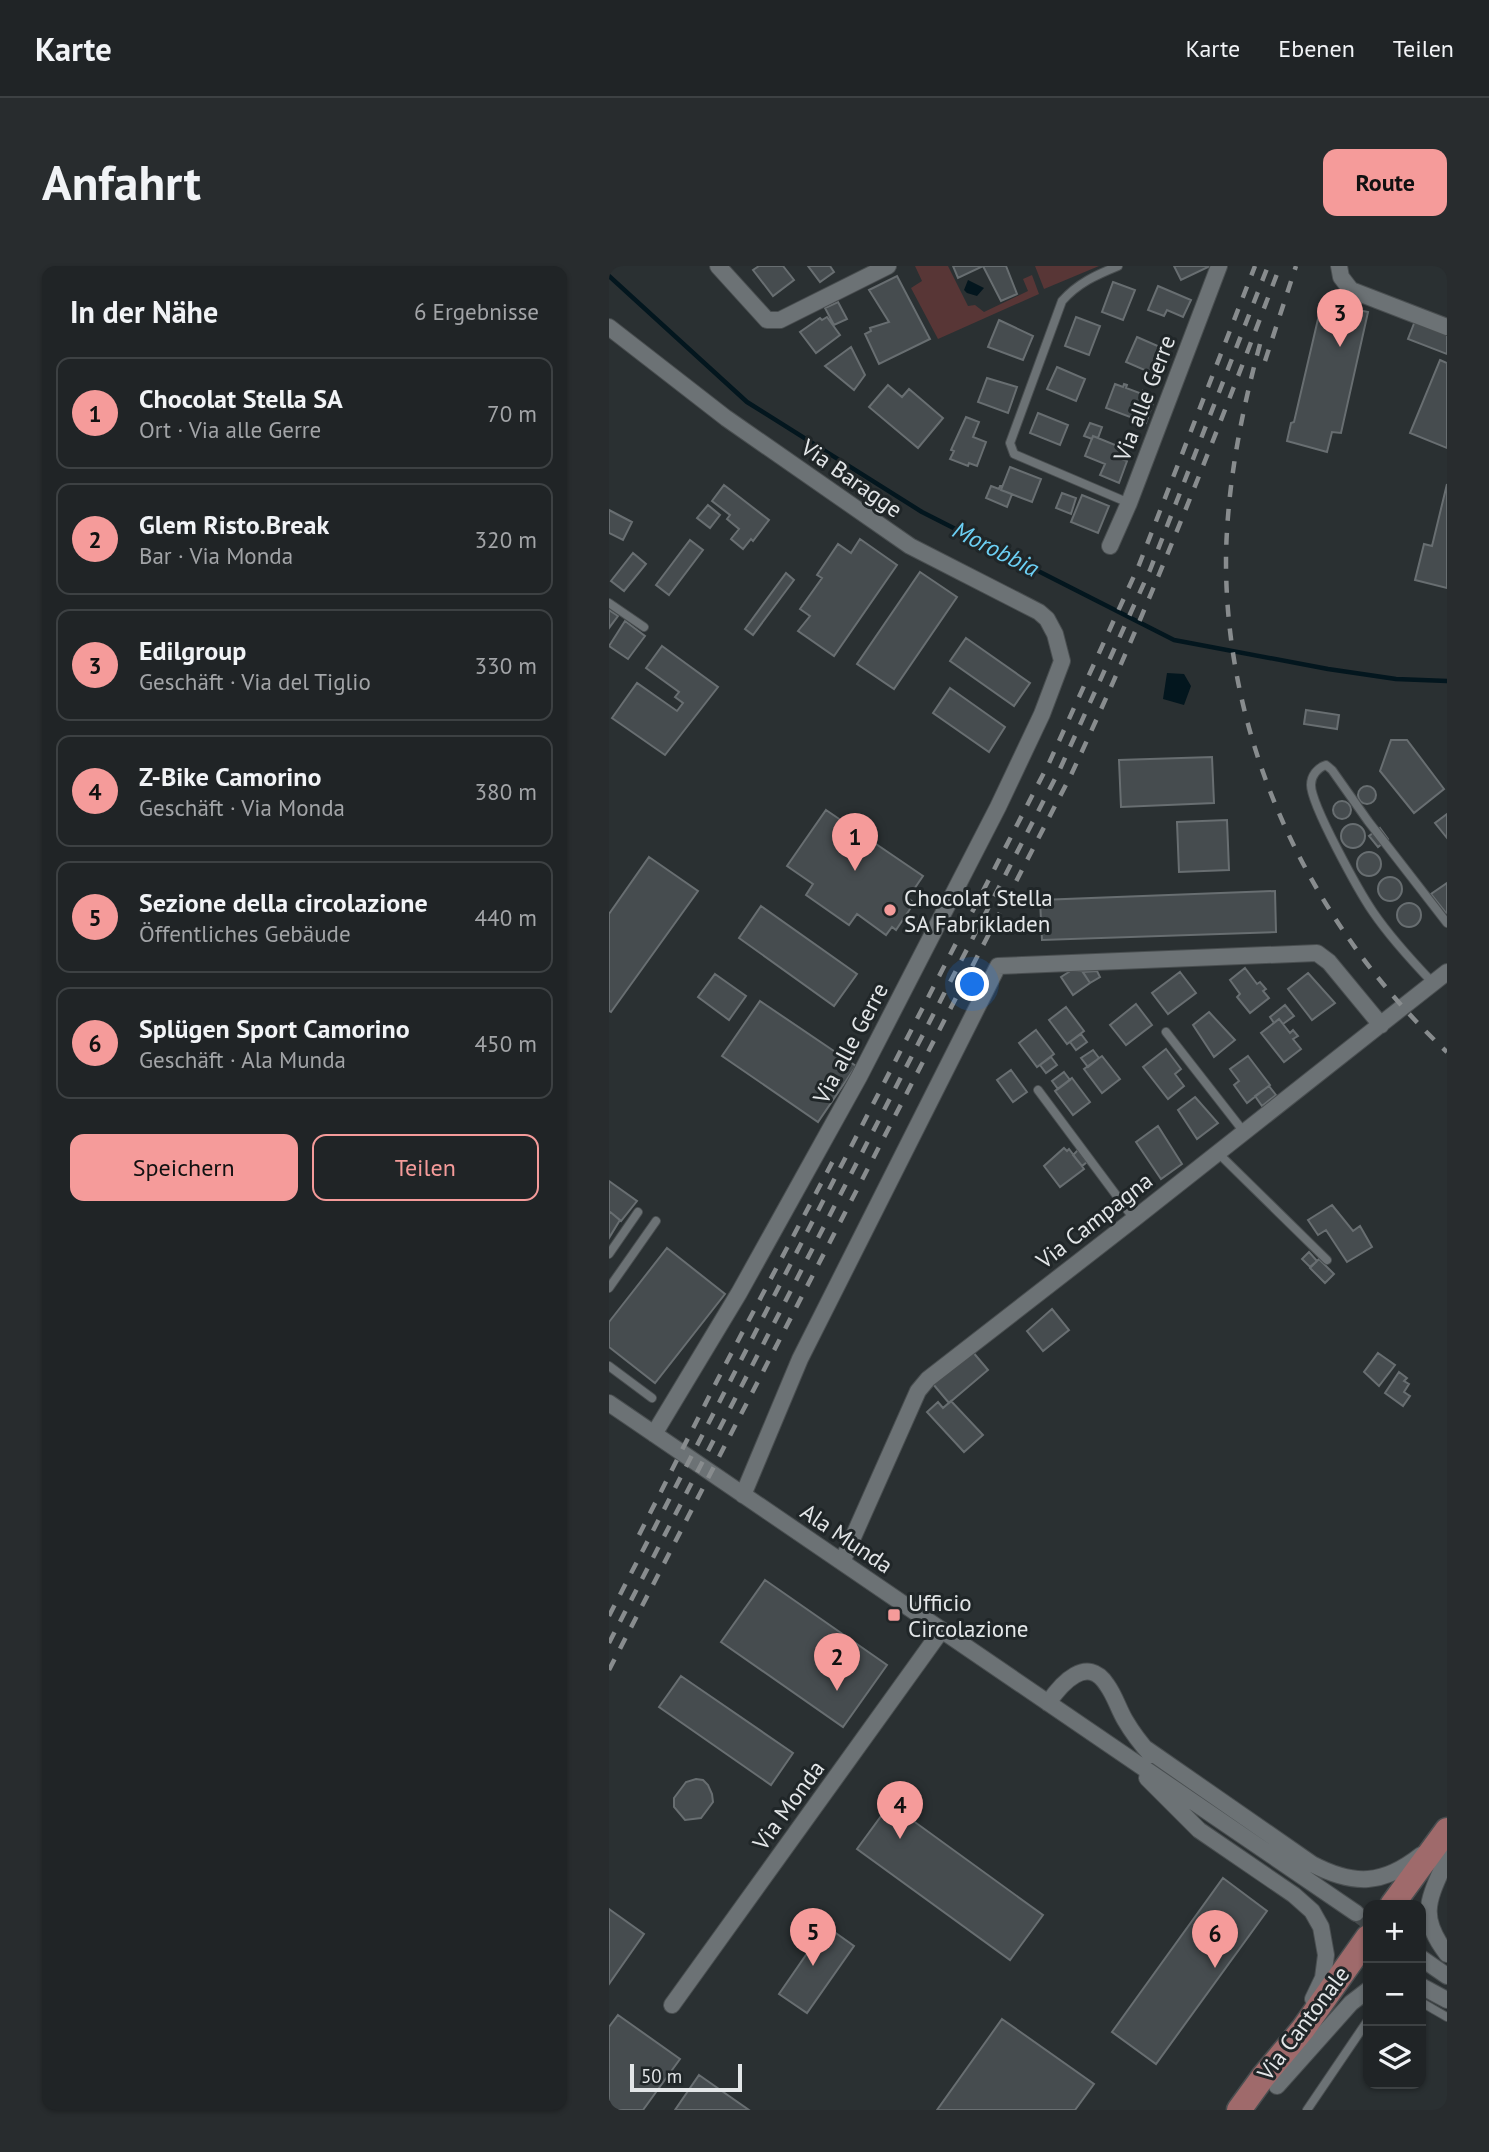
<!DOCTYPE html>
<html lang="de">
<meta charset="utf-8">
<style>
body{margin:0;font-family:"PT Sans",sans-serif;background:#282c2e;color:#f1f3f6}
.controls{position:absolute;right:21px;bottom:21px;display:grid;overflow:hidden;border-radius:14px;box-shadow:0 2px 5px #0004}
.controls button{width:63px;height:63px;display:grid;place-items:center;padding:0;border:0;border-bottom:2px solid #3d4143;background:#202426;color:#f1f3f6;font:35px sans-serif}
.scale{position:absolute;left:21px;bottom:18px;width:112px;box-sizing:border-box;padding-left:7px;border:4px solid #e3e6e8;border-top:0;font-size:19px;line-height:24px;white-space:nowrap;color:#e3e6e8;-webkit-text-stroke:5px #202628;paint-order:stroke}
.you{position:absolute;left:364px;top:719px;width:24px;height:24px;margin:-18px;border:5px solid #fff;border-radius:50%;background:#1a73e8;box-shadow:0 0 0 10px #1a73e833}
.badge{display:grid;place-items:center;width:46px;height:46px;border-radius:50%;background:#f59b9a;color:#111;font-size:23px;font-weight:700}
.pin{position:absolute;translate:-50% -58px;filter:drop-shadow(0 2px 4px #0008)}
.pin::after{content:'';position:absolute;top:37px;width:24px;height:21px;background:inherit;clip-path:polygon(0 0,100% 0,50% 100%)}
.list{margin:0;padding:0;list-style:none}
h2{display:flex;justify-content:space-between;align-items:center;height:91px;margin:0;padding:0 28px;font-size:30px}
h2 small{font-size:23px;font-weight:400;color:#a2a4a7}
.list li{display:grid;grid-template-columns:46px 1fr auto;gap:21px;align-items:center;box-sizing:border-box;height:112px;margin:0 14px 14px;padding:0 14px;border:2px solid #3d4143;border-radius:14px}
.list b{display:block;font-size:26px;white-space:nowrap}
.list p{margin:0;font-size:23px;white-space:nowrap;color:#a2a4a7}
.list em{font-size:23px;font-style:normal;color:#a2a4a7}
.actions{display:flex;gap:14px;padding:21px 28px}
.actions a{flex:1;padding:16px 0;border:2px solid #f59b9a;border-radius:14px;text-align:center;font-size:24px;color:#f59b9a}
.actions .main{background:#f59b9a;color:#111}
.icon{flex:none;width:38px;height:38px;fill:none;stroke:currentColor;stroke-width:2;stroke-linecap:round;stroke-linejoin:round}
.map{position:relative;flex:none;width:838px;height:1844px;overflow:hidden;border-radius:14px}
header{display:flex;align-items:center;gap:42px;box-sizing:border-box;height:98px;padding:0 35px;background:#202426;border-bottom:2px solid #3d4143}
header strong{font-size:33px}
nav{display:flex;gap:38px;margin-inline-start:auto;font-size:24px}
.intro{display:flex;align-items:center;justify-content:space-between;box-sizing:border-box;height:168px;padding:0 42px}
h1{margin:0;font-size:49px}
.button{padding:18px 32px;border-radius:14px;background:#f59b9a;color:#111;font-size:24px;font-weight:700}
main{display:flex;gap:42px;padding:0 42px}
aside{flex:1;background:#202426;border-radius:14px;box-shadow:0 2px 5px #0004}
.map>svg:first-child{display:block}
.green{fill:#583636}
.water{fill:#03161e}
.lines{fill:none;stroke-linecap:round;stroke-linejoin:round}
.stream{stroke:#03161e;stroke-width:4.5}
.building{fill:#464c4f;stroke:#686e71;stroke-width:2}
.street-tunnel{stroke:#464b4d;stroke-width:16;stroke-dasharray:16 8;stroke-linecap:butt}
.lane-casing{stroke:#494e50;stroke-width:10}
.street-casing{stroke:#494e50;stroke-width:18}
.primary-casing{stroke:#494e50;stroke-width:27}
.lane{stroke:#6c7275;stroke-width:8}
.street{stroke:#6c7275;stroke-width:16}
.primary{stroke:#9f6a6b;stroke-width:24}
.rail{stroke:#888c8e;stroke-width:4.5;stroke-dasharray:12 12;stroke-linecap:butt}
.poi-dot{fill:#f59b9a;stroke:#202628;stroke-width:2.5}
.labels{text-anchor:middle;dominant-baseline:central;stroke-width:6;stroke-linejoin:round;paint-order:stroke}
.street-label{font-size:23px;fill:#e3e6e8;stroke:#202628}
.poi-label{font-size:23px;fill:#e3e6e8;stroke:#202628;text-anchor:start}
.water-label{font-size:24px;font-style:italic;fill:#6cd0f5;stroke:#202628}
</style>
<header>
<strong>Karte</strong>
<nav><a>Karte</a><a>Ebenen</a><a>Teilen</a></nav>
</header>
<div class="intro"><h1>Anfahrt</h1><a class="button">Route</a></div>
<main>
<aside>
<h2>In der Nähe<small>6 Ergebnisse</small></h2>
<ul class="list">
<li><span class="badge">1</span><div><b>Chocolat Stella SA</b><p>Ort · Via alle Gerre</p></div><em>70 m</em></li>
<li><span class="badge">2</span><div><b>Glem Risto.Break</b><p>Bar · Via Monda</p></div><em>320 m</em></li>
<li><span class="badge">3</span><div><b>Edilgroup</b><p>Geschäft · Via del Tiglio</p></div><em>330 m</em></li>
<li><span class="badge">4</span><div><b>Z-Bike Camorino</b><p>Geschäft · Via Monda</p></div><em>380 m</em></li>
<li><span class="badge">5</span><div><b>Sezione della circolazione</b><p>Öffentliches Gebäude</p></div><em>440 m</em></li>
<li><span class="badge">6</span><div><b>Splügen Sport Camorino</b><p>Geschäft · Ala Munda</p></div><em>450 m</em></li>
</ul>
<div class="actions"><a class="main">Speichern</a><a>Teilen</a></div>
</aside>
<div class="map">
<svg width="838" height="1844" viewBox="0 0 838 1844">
<rect width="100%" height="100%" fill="#2a3032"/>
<path class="green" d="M306,0H339L359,40L366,39L375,46L419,25L414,13L423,9L430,28L329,73L302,22L313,15Z
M426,0H490L435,23Z"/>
<path class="water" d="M359,14L375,22L368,30L358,27L355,24Z
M558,407L575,408L582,420L575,439L554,433Z"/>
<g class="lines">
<path class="stream" d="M0,10L138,136L313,246L565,374L719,403L787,413L838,415"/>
</g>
<path class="building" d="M150,0H174L185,14L164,30L144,4Z
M199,0H221L225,6L211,16Z
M344,0H397L408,28L392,35L374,0L349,12Z
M565,0H601L572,14Z
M288,10L321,73L270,98L256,68L262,65L261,62L280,56L260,24Z
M504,16L526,24L514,54L493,46Z
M549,20L582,34L574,51L558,44L555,50L539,44Z
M229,36L238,53L225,59L216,42Z
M713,36L759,46L732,167L723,166L718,186L678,175L682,157L685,156Z
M218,51L231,69L207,87L191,66L211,52L213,54Z
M467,51L491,60L480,89L456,80Z
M390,54L424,70L414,94L379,81Z
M806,55L838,67V88L799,73Z
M528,71L551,81L550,83L556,86L547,109L517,96Z
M242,81L256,109L245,124L216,100Z
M831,94L838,97V182L801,167Z
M448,101L476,113L467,135L438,123Z
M378,112L408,121L399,147L369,136Z
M506,118L514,121L515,118L518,119L517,122L533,128L534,125L538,127L537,130L545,134L537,157L497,142Z
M279,119L293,131L300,123L334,152L309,182L260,141Z
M429,147L459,159L451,179L421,167Z
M357,151L370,156L364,171L377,176L368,200L360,197L359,200L341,193L345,185L342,184Z
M481,157L493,161L489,172L484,170L483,173L475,170Z
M484,170L516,183L512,193L518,195L510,217L491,209L496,198L476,190Z
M401,201L432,213L423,236L392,224Z
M838,218V322L806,314L815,278L823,280Z
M115,219L160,254L144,275L142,273L134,283L122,273L130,263L118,253L121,249L103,235Z
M382,220L390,223L391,220H393L392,224L403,228L398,241L377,232Z
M453,227L467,232L462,248L447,242Z
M473,229L500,240L489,267L462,256Z
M99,239L111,249L101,262L88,252Z
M0,244L23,256L14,274L0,267Z
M251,273L288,299L225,390L189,365L201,350L191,343L213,312L208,309L229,278L242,287Z
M81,274L94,284L60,329L47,319Z
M24,287L37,298L15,325L2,315Z
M311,306L348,331L285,423L248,398Z
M177,307L185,314L144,369L136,363Z
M0,344L9,350L0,362Z
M16,355L36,370L19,393L0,380Z
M357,372L421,417L405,440L341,395Z
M53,380L109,421L56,489L3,452L28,417L68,445L74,437L66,431L70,426L37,402Z
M341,422L396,461L380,486L324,447Z
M697,444L730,449L728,463L695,458Z
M782,474H798L835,523L805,547L771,505Z
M603,491L605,537L512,541L510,494Z
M749 529a9 9 0 1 1 18 0a9 9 0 1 1-18 0Z
M724 544a9 9 0 1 1 18 0a9 9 0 1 1-18 0Z
M217,544L314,610L299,632L305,637L287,664L283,661L277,669L248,648L240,659L197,629L204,618L178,600Z
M838,548V572L826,557Z
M618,554L620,604L570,606L568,556Z
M732 570a12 12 0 1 1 24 0a12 12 0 1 1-24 0Z
M771,562L779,573L769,581L760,570Z
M748 598a12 12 0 1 1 24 0a12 12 0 1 1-24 0Z
M40,591L89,625L2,746L0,745V648Z
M769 623a12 12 0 1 1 24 0a12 12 0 1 1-24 0Z
M838,617V646L837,647L822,628Z
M666,625L667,666L433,674L431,634Z
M788 649a12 12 0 1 1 24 0a12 12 0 1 1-24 0Z
M152,640L248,708L225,740L130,672Z
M636,702L648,718L651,716L657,723L654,725L660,732L641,747L628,731L631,728L621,714Z
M463,704L473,705L481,717L464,729L452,711Z
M488,705L491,711L481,717L474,706Z
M571,706L587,727L559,748L543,727Z
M699,707L726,737L703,754L679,723Z
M106,708L137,730L120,754L89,731Z
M151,735L247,800L209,856L113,790Z
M527,738L543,759L517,779L501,759Z
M676,739L685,750L674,758L670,753L665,757L661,751Z
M457,741L475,765L458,778L440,754Z
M600,746L626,774L605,791L584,759Z
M670,753L681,767L684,764L689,770L684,773L692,783L675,796L652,767Z
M427,764L445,788L428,801L410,777Z
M472,768L478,776L467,784L461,776Z
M557,783L572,803L566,808L575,820L559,833L534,801Z
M484,784L490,792L479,801L472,792Z
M493,790L511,813L493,827L475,803Z
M639,790L661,819L638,837L625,819L630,815L621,803Z
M442,791L448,799L437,807L431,799Z
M402,804L418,826L404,836L388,814Z
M455,806L461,814L449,823L443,815Z
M463,812L481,836L464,849L446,825Z
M660,820L667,829L653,840L646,830Z
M586,831L609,857L588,873L569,844Z
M549,860L573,898L552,913L527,876Z
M455,882L458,885L460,883L475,903L451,921L435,900Z
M469,884L478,896L473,900L464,889Z
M0,915L28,935L12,955L0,945Z
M723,939L744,965L751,960L763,981L738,996L717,964L709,969L699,954Z
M0,945L11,954L0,972Z
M58,982L116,1028L46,1117L0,1081V1056Z
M700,986L708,995L701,1001L693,993Z
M710,993L725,1008L716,1017L701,1002Z
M443,1043L460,1064L434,1085L418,1065Z
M363,1085L379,1104L340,1137L324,1118Z
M769,1087L786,1099L770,1120L755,1106Z
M790,1106L798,1112L795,1115L800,1118L795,1126L801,1130L794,1140L776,1127Z
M342,1135L374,1169L355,1186L318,1146L329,1136L334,1142Z
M156,1314L278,1399L234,1461L112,1376Z
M72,1410L184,1487L162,1519L50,1441Z
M87,1513L94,1514L99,1519L103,1528L104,1536L92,1552L76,1554L65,1541V1532L77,1516Z
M281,1538L434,1649L401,1694L248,1583Z
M614,1612L658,1645L547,1798L503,1766Z
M0,1643L35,1668L0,1718Z
M217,1660L245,1680L198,1747L170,1728Z
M9,1749L71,1793L34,1844H0V1761Z
M393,1753L485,1818L466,1844H328Z
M90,1809L140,1844H66Z"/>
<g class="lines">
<path class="street-tunnel" d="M747,1647L759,1656"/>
<g class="lane-casing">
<path id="lane" d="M509,0C487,9 469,17 453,35L401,177L405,188L520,237
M0,337L35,361
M824,717C803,695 781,671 764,646C751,627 702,539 702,519C702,510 708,502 717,499L723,504L759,555L838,657
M557,766L635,866
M429,824L525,953
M609,887L718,994
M0,988L29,946
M0,1022L47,955
M0,1100L43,1132
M812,1736L838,1751
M698,1844L759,1754"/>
</g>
<g class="street-casing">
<path id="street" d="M109,0L158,54H171L279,0
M730,0L732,11L742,24L838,61
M0,61L117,152L301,280L430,346L438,353L446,368L453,395L433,448L389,541L250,811L130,1027L45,1168
M501,280L520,237L610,0
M0,1137L747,1647
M134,1229L191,1093L389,700L708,687L720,696L772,759
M233,1296L309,1125L319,1113L525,953L838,706
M439,1437C452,1418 478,1388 498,1419C506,1430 509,1442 516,1454C523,1466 532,1478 542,1489
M536,1482L703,1598C745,1620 774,1619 812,1589
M538,1512L590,1564L685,1629L703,1645L712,1661L717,1689L714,1712L704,1733
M838,1592C820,1633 808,1649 838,1688
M812,1692L838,1710
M812,1720L838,1734
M63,1739L332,1365
M668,1820L742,1737L759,1724"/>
</g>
<g class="primary-casing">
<path id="primary" d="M783,1639L838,1564
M630,1844L654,1811L694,1763L759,1671"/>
</g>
<use href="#lane" class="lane"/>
<use href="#street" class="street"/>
<use href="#primary" class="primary"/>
<path class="rail" d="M651,78C632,148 618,220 617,292C616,479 703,660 838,786
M656,95L687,0
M30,1269L113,1105L225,893
M0,1350L440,497L530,299L646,0
M0,1377L451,503L541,304L659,0
M0,1404L462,509C540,342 606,172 671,0"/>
</g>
<g class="poi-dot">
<circle cx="281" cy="644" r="7"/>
<rect x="278" y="1342" width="14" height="14" rx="3.5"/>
</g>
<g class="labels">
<g class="street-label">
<text transform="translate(535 132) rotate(-69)">Via alle Gerre</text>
<text transform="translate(243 212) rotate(35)">Via Baragge</text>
<text transform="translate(241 777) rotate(-62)">Via alle Gerre</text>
<text transform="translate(485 954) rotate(-38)">Via Campagna</text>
<text transform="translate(238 1272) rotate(34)">Ala Munda</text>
<text transform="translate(179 1539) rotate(-54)">Via Monda</text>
<text transform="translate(694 1757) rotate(-53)">Via Cantonale</text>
</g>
<g class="poi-label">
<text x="295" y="631">Chocolat Stella<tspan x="295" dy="26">SA Fabrikladen</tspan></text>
<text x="299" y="1336">Ufficio<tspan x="299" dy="26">Circolazione</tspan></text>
</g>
<g class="water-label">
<text transform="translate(387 283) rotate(27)">Morobbia</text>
</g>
</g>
</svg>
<div class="controls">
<button>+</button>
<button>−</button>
<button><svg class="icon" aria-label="layers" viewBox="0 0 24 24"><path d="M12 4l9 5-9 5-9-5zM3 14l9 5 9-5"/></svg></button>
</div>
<div class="scale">50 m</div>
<div class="you"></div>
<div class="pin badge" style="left:246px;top:605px">1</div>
<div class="pin badge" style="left:228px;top:1425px">2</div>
<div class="pin badge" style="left:731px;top:81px">3</div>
<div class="pin badge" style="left:291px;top:1573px">4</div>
<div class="pin badge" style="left:204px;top:1700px">5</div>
<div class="pin badge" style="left:606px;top:1702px">6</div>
</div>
</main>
